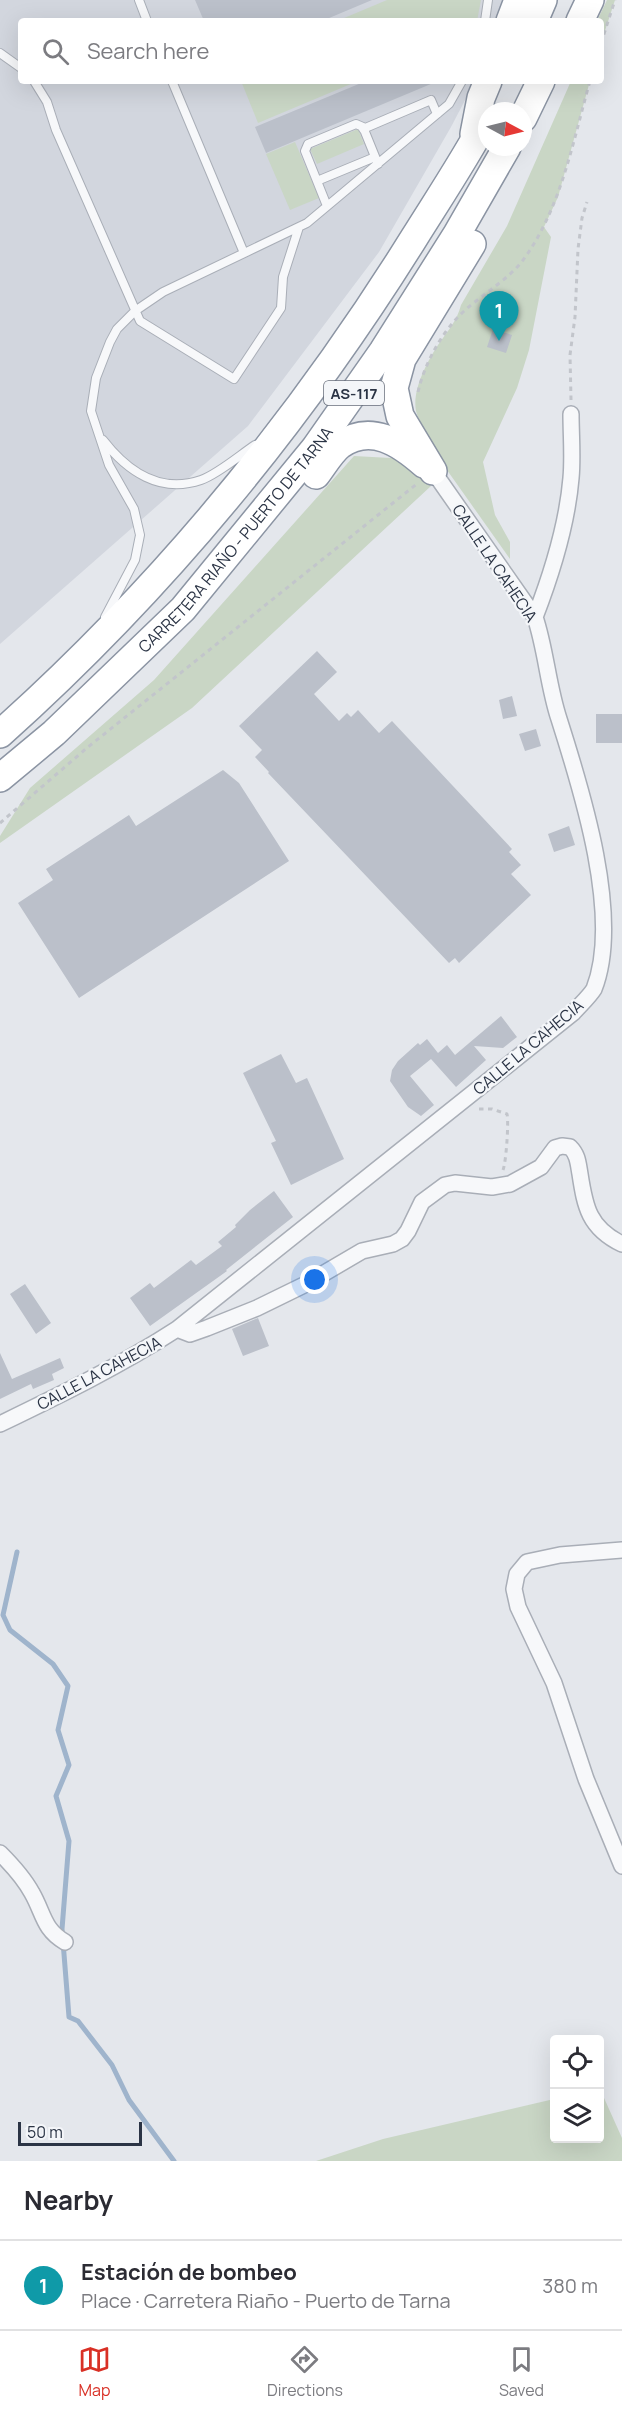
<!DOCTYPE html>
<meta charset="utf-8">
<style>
body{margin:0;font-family:Manrope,sans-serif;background:#f2f2f3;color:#2b2b33}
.controls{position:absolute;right:18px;bottom:18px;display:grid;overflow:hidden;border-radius:6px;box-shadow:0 6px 24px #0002}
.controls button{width:54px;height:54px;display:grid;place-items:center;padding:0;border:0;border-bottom:2px solid #e1e1e2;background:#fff;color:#2b2b33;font:30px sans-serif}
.compass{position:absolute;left:478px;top:102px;width:54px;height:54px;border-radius:50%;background:#fff;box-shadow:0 6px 24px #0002;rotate:97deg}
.scale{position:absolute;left:18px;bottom:15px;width:124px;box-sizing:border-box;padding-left:6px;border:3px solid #2b3445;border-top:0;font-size:16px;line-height:21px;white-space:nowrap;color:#2b3445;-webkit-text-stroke:4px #f4f6f9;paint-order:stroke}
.you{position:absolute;left:315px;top:1280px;width:21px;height:21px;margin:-15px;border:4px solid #fff;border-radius:50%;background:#1a73e8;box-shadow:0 0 0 9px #1a73e833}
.badge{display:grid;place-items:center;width:39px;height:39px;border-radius:50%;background:#d93025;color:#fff;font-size:20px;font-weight:700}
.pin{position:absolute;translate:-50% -50px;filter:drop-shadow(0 2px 3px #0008)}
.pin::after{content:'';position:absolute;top:32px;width:21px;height:18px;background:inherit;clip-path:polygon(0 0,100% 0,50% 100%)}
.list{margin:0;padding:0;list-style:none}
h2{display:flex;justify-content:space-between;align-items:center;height:78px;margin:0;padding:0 24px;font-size:26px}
h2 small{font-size:20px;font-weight:400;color:#7c7c81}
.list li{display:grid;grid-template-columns:39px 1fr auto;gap:18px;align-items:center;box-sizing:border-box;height:90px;padding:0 24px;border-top:2px solid #e1e1e2}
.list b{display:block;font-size:22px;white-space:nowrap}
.list p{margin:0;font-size:20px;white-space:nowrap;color:#7c7c81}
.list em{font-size:20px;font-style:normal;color:#7c7c81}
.icon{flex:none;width:33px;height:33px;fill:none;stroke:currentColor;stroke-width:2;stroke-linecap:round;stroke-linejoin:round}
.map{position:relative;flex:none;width:622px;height:2161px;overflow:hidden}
.search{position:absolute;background:#fff;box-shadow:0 6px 24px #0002;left:18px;right:18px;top:18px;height:66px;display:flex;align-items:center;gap:15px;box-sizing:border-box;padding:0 21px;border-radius:6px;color:#7c7c81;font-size:22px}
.sheet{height:168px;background:#fff}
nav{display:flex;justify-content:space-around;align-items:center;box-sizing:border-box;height:84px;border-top:2px solid #e1e1e2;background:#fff;font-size:16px;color:#7c7c81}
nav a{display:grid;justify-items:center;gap:3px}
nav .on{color:#d93025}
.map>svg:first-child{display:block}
.built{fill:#d2d6de}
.green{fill:#c9d6c5}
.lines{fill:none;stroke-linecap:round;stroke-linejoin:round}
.stream{stroke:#9fb4cc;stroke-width:5}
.building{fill:#bbc0ca}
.service-casing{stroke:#a9aeb7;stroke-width:10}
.minor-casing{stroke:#a9aeb7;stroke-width:18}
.motorway-casing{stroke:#8b94a3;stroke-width:30}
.path{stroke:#c2c5cb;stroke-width:3;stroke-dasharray:4.5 4.5;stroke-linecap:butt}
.service{stroke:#f7f8fa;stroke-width:8}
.minor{stroke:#f7f8fa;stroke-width:15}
.motorway{stroke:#fff;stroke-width:27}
.labels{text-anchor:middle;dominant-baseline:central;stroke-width:4.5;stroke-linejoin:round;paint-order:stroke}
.shield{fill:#f4f6f9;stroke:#676e7b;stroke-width:1.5}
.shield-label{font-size:15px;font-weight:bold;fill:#2b3445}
.street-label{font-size:16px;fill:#2b3445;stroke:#f4f6f9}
</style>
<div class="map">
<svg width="622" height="2161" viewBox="0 0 622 2161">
<rect width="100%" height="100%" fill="#e4e7ec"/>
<path class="built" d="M0,0H509L501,21H21V81H475L451,127L379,252L248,426L0,644Z"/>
<path class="green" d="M387,0H481L477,21H337Z
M607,0H615L601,43V21H597Z
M241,81H358L258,123Z
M571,81H590L558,197L544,227L551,237L529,350L517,388L483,462L495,515L510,542V559L442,463L441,456C434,445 419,423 416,411C412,390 427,362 438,345C447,332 457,321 461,305L507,226Z
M358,129L364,144L317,164L310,149Z
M295,142L319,198L290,210L266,154Z
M354,456L409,459L431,486L192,708L0,843V836L30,788L154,680Z
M600,2089L622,2138V2161H316L383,2139L554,2099V2138H600Z"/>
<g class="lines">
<path class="stream" d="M17,1552L3,1615L10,1630L53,1664L68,1686L58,1730L69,1765L56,1796L69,1841L62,1929L69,2017L78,2021L112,2065L129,2100L174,2161"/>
</g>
<path class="building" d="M195,0H372L322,21H204Z
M366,81H438L266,153L255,127Z
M493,329L512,335L506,353L487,347Z
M317,651L337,672L314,694L339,721L347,713L351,717L358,710L379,733L392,721L512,849L509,852L521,865L511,874L531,895L459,963L455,958L449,963L268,773L269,772L255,757L262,750L239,726Z
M512,696L517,716L503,719L499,700Z
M596,714H622V743H596Z
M536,729L541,746L525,751L519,734Z
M223,770L239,783L289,861L79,998L18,903L53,880L46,869L129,815L136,826Z
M569,826L575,845L554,852L548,834Z
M501,1016L517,1037L503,1048L474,1046L486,1060L456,1087L431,1059L410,1076L434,1105L421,1116L408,1107L390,1081L392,1070L398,1061L418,1043L420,1045L427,1039L438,1053L447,1045L455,1055Z
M281,1054L296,1083L307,1078L344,1159L291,1185L271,1143L276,1141L243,1073Z
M274,1191L293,1217L226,1270L227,1271L150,1326L130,1298L150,1283L154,1288L191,1260L196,1265L222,1246L218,1242L236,1227L235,1225L250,1210Z
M25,1284L51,1323L36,1334L10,1294Z
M258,1318L269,1346L243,1356L232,1329Z
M0,1353L12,1379L60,1358L64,1368L52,1374L54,1380L33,1389L31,1384L0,1399Z"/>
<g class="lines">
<g class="service-casing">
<path id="service" d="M139,0L147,21
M485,21L488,0
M0,53L21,68
M34,81L47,102L56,130L140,321L234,379L281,308L283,277L299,227
M172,81L244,253
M363,129L431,100L437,114
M317,181L375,157
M327,206L305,151L308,144L356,124L363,127L378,164
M103,440C127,471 160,494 201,480C218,474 240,455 255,445
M105,617L135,560L140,535L134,509L109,465L91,411L96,378L110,342L117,329L135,311L163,292L307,223L449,104L462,81"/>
</g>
<g class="minor-casing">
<path id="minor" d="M535,617C552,573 567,526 571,478C573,457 571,435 571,414
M177,1329L190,1334L207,1328L257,1308L304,1285L362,1251L393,1244L402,1239L408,1231L422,1202L445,1185L455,1183L492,1187L510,1184L541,1167L555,1148L562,1146L570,1147C578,1155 578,1163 580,1174C585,1207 589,1228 622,1244
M0,1424C60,1395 120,1366 177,1329L573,1013C580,1005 589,997 594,989C622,918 582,791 559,719C548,686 546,650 535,617L433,471
M622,1550L560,1555L527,1562L517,1574L514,1589L518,1607L554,1683L586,1779L622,1866
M0,1853C12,1865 24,1878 32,1893C44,1914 43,1929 65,1942"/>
</g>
<g class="motorway-casing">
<g id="motorway">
<path d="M510,21L518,0"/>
<path d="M534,21L543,0"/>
<path d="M580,21L590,0"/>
<path d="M523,118L541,81"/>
<path d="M474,134L481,98L488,81"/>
<path d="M433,471L400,416L394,388L402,359L472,244"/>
<path d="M316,475C323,466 331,452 340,445C371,423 400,443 424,464"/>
<path d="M0,734C161,590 300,421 414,238C439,198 465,159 487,118"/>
<path id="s1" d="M0,778L54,733L183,609L315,448L383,351L457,234L507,147"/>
</g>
</g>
<path class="path" d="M601,43L615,0
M418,392C424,366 439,337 458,317C479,295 509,281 526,256C562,204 573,141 590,81
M571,400L570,355L575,317L578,249L582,218L587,202
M0,823L88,747L418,483
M479,1109H492L507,1114C509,1122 506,1163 503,1170"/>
<use href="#service" class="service"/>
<use href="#minor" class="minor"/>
<use href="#motorway" class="motorway"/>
</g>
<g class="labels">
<rect class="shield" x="324" y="381" width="60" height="24" rx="4.5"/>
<g class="shield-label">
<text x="354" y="393">AS-117</text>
</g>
<g class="street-label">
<text stroke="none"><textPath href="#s1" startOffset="336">CARRETERA RIAÑO - PUERTO DE TARNA</textPath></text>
<text transform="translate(495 563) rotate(56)">CALLE LA CAHECIA</text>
<text transform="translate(528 1047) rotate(-40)">CALLE LA CAHECIA</text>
<text transform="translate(99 1373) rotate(-28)">CALLE LA CAHECIA</text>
</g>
</g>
</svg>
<div class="controls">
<button><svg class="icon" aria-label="locate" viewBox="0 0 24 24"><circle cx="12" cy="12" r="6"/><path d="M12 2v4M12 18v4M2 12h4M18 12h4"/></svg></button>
<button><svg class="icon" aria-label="layers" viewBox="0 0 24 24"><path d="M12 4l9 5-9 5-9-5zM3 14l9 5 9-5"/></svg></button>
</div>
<svg class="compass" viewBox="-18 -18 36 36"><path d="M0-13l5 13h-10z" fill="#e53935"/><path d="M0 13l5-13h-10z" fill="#7c7c81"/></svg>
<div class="scale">50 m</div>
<div class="you"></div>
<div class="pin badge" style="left:499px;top:341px;background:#0f9aa8">1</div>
<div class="search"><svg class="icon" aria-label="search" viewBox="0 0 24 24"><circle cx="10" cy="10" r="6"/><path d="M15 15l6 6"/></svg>Search here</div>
</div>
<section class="sheet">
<h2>Nearby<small></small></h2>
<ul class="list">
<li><span class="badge" style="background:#0f9aa8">1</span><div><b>Estación de bombeo</b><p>Place · Carretera Riaño - Puerto de Tarna</p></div><em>380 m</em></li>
</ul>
</section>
<nav>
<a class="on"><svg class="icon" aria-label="map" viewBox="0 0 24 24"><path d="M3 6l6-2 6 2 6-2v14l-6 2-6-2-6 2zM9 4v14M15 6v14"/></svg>Map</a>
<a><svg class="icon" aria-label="directions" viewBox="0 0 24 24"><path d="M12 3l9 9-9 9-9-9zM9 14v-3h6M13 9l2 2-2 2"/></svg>Directions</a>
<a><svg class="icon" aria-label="saved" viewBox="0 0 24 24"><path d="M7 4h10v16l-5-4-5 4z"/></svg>Saved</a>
</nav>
